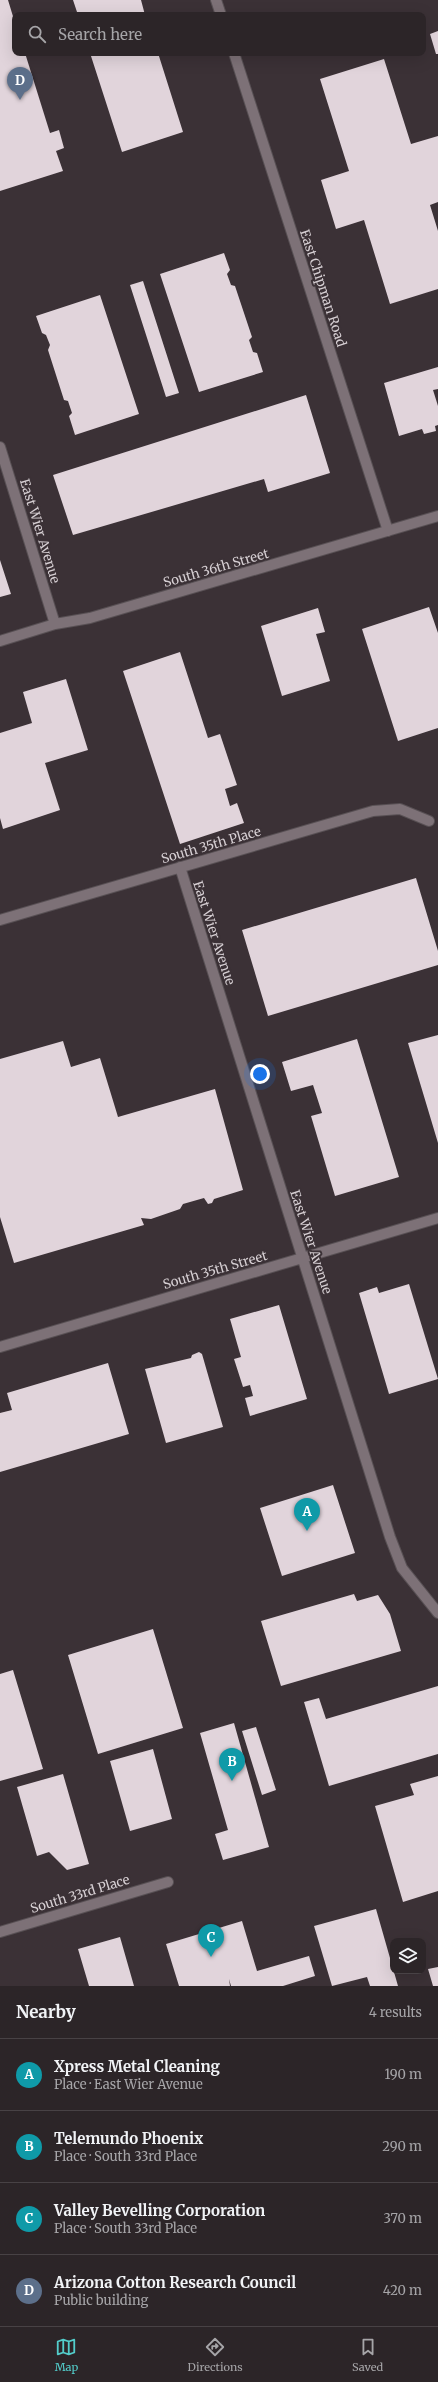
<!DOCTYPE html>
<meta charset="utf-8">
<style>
body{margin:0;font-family:Merriweather,serif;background:#383134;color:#f1f3f6}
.controls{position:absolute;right:12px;bottom:12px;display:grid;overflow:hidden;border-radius:8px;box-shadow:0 4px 16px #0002}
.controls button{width:36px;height:36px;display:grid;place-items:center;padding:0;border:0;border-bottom:1px solid #484245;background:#2c2528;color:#f1f3f6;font:20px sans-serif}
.you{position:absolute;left:260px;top:1074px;width:14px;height:14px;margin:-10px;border:3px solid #fff;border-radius:50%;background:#1a73e8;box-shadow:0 0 0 6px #1a73e833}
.badge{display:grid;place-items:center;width:26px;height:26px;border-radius:50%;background:#53cdcb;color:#fff;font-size:13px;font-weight:700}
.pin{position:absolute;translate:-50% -33px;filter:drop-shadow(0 1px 2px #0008)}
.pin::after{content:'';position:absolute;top:21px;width:14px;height:12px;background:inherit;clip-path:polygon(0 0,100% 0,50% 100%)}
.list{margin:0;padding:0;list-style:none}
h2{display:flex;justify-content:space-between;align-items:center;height:52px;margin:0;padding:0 16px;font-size:17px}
h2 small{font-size:13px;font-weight:400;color:#a6a5a8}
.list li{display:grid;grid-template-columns:26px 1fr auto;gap:12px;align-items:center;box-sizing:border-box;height:72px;padding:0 16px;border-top:1px solid #484245}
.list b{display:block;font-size:15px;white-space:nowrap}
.list p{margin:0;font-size:13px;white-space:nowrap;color:#a6a5a8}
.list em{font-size:13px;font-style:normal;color:#a6a5a8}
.icon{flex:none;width:22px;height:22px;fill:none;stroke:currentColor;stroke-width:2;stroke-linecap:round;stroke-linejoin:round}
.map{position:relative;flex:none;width:438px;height:1986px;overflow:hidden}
.search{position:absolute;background:#2c2528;box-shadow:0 4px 16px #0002;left:12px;right:12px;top:12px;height:44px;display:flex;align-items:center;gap:10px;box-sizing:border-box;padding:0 14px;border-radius:8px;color:#a6a5a8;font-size:15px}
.sheet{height:340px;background:#2c2528}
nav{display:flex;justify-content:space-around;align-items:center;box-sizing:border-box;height:56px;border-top:1px solid #484245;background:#2c2528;font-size:11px;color:#a6a5a8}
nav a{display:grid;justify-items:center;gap:2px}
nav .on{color:#53cdcb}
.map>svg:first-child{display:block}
.building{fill:#e1d4db}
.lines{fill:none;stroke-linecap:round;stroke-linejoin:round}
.minor-casing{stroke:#585054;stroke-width:12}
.minor{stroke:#7d7177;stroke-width:10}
.labels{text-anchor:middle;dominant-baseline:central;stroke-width:4;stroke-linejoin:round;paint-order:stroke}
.street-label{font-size:13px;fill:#d6cfd3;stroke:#3b3136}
</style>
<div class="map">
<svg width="438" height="1986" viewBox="0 0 438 1986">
<rect width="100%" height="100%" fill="#3b3136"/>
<path class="building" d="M0,0H8L15,23V53H25L50,133L59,130L64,148L56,151L63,171L0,191Z
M73,0H141L145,15H78Z
M438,31V54H436L430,34Z
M90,53H158L183,132L122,152Z
M384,59L411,144L438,136V202L430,205L438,231V289L390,304L364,220L336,229L321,180L349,171L320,79Z
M224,253L230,270L227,274L231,285L235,286L252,337L249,340L253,352L257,353L263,372L199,392L160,274Z
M143,281L179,393L166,397L130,285Z
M100,295L139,414L75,435L69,416L72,413L68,401L64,400L48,350L50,345L46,335L42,333L36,316Z
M438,367V389L433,390L438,406V425L435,426L436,431L424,434L422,429L399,436L384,383Z
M306,395L330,473L268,492L264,479L73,535L53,475Z
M0,560L11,594L0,597Z
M429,607L438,633V728L398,741L362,629Z
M318,608L325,632L316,634L330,681L282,696L261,626Z
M180,652L208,738L220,734L237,785L225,789L230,806L237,803L244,823L180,844L123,671Z
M66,679L88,750L45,763L60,810L3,829L0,818V733L32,723L23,692Z
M416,878L438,951V965L268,1016L242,930Z
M438,1035V1143L408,1043Z
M357,1039L399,1177L335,1196L311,1116L322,1113L313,1085L291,1091L282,1062Z
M63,1041L71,1067L100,1058L118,1117L215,1089L243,1190L214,1199L212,1203L208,1204L204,1198L183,1204L180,1209L151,1219L141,1218L144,1225L14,1263L0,1217V1059Z
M409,1284L438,1379L389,1394L359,1293L377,1287L379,1293Z
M279,1305L307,1399L250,1416L245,1398L253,1396L250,1385L243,1387L234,1359L241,1357L230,1319Z
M199,1352L202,1354L223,1427L166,1443L145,1369L191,1358L192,1355Z
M108,1363L129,1434L0,1472V1413L12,1410L7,1393Z
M333,1485L355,1553L282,1576L260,1508Z
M354,1594L357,1601L378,1595L390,1614L401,1651L281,1686L261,1621Z
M153,1629L183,1728L98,1754L68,1655Z
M13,1670L43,1769L0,1781V1674Z
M438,1686V1754L329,1786L304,1702L319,1698L326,1719Z
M234,1723L269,1847L223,1860L215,1834L228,1830L200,1733Z
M256,1727L276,1790L262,1795L242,1731Z
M153,1749L172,1819L130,1831L110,1761Z
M63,1774L89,1864L67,1870L49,1852L37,1856L17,1787Z
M438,1776V1891L403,1902L375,1806L414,1795L410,1784Z
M376,1909L398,1986H370L367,1977L332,1986L314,1926Z
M242,1921L257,1971L309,1956L315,1976L283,1986H231L229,1979L230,1986H179L166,1944Z
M120,1937L134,1986H89L78,1949Z
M438,1967V1986H433L428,1969Z"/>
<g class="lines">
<g class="minor-casing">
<path id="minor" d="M216,0L221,15
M234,53L388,531
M0,447L55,624
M0,641L55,624L90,618L438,516
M180,867L390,1537L402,1568L438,1613
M0,920L373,811L400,809L429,821
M0,1347L438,1218
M0,1932L168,1882"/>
</g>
<use href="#minor" class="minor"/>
</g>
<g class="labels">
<g class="street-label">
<text transform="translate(323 288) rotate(72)">East Chipman Road</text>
<text transform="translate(40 531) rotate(73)">East Wier Avenue</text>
<text transform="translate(216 568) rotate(-16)">South 36th Street</text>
<text transform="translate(211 845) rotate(-16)">South 35th Place</text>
<text transform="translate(214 933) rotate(72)">East Wier Avenue</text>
<text transform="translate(311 1242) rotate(72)">East Wier Avenue</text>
<text transform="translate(215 1270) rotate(-16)">South 35th Street</text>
<text transform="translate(80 1894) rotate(-17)">South 33rd Place</text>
</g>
</g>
</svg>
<div class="controls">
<button><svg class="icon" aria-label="layers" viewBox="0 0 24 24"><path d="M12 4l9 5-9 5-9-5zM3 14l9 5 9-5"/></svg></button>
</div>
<div class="you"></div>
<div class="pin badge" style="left:307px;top:1531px;background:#0f9aa8">A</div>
<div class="pin badge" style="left:232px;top:1781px;background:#0f9aa8">B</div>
<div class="pin badge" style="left:211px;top:1957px;background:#0f9aa8">C</div>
<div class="pin badge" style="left:20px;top:100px;background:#5c6f8a">D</div>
<div class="search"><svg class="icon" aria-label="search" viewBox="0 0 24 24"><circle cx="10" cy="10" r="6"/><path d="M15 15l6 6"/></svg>Search here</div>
</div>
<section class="sheet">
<h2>Nearby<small>4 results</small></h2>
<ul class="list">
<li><span class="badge" style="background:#0f9aa8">A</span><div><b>Xpress Metal Cleaning</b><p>Place · East Wier Avenue</p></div><em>190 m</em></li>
<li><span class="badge" style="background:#0f9aa8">B</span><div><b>Telemundo Phoenix</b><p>Place · South 33rd Place</p></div><em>290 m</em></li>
<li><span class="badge" style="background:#0f9aa8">C</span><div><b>Valley Bevelling Corporation</b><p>Place · South 33rd Place</p></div><em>370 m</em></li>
<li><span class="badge" style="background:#5c6f8a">D</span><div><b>Arizona Cotton Research Council</b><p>Public building</p></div><em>420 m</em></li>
</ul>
</section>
<nav>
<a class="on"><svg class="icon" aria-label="map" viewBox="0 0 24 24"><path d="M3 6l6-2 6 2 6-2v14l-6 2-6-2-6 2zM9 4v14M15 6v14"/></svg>Map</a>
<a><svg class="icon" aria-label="directions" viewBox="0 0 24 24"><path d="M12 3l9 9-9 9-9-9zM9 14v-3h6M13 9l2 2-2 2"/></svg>Directions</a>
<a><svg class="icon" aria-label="saved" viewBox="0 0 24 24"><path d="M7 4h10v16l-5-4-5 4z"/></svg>Saved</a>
</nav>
